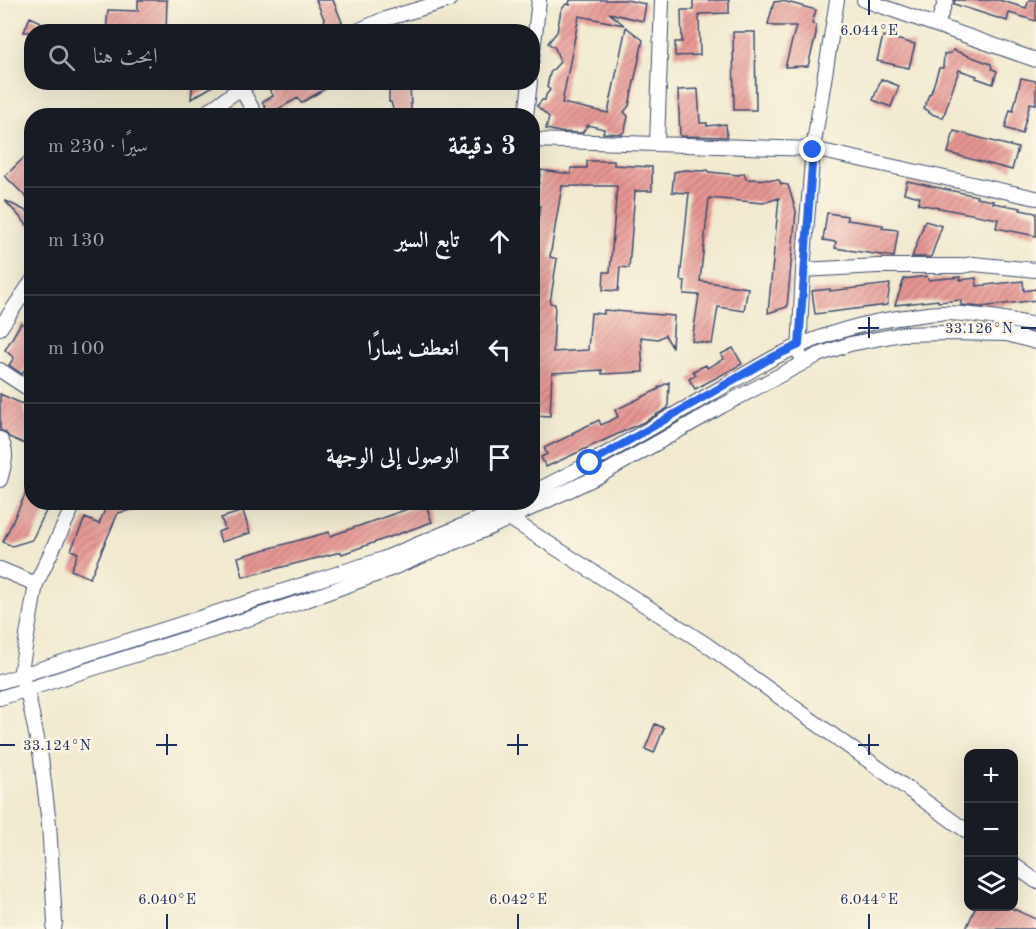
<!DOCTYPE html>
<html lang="ar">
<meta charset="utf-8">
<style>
body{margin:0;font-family:"Old Standard TT",Amiri,serif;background:#20242c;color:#f1f3f6;direction:rtl}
.controls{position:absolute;right:18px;bottom:18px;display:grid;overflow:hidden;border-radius:12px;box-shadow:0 6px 24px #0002}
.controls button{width:54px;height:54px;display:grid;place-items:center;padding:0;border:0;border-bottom:2px solid #363941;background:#171b24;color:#f1f3f6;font:30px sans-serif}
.stop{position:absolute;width:18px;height:18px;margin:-14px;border:4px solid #2563eb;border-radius:50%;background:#fff}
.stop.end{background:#2563eb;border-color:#fff;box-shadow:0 2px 6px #0008}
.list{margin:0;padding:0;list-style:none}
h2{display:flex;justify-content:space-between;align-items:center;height:78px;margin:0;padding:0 24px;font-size:26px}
h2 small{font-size:20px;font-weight:400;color:#9ea1a6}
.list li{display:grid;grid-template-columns:39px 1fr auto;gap:18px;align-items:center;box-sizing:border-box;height:108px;padding:0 24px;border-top:2px solid #363941}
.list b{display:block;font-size:22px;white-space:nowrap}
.list em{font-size:20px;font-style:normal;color:#9ea1a6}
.icon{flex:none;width:33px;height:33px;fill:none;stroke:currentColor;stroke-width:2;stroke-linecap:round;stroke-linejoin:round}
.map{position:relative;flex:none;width:1036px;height:929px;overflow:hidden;direction:ltr}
.search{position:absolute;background:#171b24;box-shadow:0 6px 24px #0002;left:24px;top:24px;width:516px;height:66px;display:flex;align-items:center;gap:15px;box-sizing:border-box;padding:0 21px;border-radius:24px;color:#9ea1a6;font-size:22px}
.panel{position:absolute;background:#171b24;box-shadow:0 6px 24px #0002;left:24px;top:108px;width:516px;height:402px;border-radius:24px;direction:rtl}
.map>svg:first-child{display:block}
.building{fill:url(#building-hatch)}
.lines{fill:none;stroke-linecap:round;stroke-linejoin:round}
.minor-casing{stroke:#3b4b6f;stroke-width:16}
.minor{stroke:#fff;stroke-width:14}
.route{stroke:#2563eb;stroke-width:8}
.ticks{fill:none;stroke:#1b2f5e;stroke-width:2}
.ticks-label{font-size:15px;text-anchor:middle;fill:#1b2f5e;stroke:#fcf5e5;stroke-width:5;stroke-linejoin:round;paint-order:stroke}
</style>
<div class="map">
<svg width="1036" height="929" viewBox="0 0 1036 929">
<defs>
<pattern id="building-hatch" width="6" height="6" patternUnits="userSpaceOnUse" patternTransform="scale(1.5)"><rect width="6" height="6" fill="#e79693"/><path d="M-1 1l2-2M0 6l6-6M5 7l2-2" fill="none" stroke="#ba7b7b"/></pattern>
</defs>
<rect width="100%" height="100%" fill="#fcf5e5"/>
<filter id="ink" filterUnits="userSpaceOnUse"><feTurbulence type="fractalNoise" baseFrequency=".0167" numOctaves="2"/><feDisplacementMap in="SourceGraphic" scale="12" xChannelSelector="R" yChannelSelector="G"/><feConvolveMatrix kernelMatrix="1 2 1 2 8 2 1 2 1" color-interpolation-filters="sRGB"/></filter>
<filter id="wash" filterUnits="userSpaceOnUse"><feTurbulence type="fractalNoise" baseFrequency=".008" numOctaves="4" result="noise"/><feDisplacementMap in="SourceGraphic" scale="24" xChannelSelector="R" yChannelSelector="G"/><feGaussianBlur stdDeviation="1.35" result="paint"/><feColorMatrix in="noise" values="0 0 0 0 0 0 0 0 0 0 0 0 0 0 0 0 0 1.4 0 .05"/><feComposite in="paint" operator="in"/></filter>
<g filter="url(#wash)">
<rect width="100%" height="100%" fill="#f1ead0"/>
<g id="blocks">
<path class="building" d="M138,0H167L166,32H106L108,10L138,11Z
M316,0H333L342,22L328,28Z
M570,0H626L646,4L643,21L609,13L624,25L579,16L562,103L608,113L626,27L643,40L629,106L624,112L628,116L625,130L622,134L603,133L604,129L588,125L582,133L560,132L546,129L549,117L537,106L542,100H545L546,95L550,90L547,87L550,73L560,62L555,48L548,43L557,32L561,10L566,4L571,5L569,4Z
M693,0H729V13L699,14L700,55L675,56V42H682L681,10H693Z
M955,0H999L1026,8L1029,0H1036V21L1009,13L1007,21L954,4Z
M783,1L816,10L812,24L816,25V34L808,66L785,67L796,26H774L768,24L774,2Z
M30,17L41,22L37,32H24Z
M733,32H755L756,110H734Z
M883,36L915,44L909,68L877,61Z
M953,50L991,64L992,69L997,71L993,84L976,78L977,76L959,70L943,118L929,113V111L924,109L929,94L931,93L939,68H943L944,54L951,53Z
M1021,78L1036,81V104L1030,103L1022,134L1005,128L1010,110L1013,111Z
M881,79L899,86L891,107L873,100Z
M193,82H220L191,99Z
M265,82H337L301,103L298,98L269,114L262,102L273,96Z
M389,82H410L411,109L413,116H395L391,102H389Z
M698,89L700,123H707V126L726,124L727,137L680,136L678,90Z
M954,131L1018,148L1012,170L948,153Z
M32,150V203L5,176Z
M587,161H614V165L652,167V191H635L629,268L620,267L618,291L603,290L604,272H610L617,186H562L550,257L557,259L550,303L555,304L553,352L588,350L591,313L604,314V310L674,316L672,347L665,335L658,339L641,337L643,372L602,374V370L552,373L550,416L532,415V376L536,287H532V280L538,244L534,243L540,206L535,205L541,170L571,174V168H587Z
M684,170L702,171L708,170L709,172L739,175L744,173L746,179L779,180L781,184L788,185L796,211L787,307L768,313L779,198L763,203L709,198L700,281L748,288L744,311L718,307L712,344L692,341L699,295L684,294L685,281L680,280L689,193L672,192L674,172Z
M907,181L977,196L976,198L994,201L993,203L1021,208L1020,210L1036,213V236L996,228L998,219L918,204L920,197L904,193Z
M6,201L32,214V230L6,202Z
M827,213L847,216V220L883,225L882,228L898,230L894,257L835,248L836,242L823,240Z
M925,221L942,226L931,257H912Z
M927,276L928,280L960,277V280L976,278L977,286L1023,281L1024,291L1036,289V300L981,307L961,305V300L938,302V300L895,305L904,279Z
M890,284L887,305L815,314L812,291L830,289V291Z
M32,315V363L27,370L25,369L22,374L9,365L14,358L5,350L21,323L25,325Z
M733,348L742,364L695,389L689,379L696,375L693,371L706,365L707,368L724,359L721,354Z
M669,382L668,408L646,421L546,467L541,457L547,454L544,448L573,434L572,433L599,420L601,425L618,417L615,410L659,389L658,388Z
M0,394L23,404L28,421L32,423V447L9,437L5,432L0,430Z
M32,480V502H43L46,511L32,540L12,546L3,542Z
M108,502H144L145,507L118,513L90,578L71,570L78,553L71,550L85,518L99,524Z
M425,503L432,522L342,554L341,552L243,577L238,557L329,532L330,536Z
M243,511L250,533L221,542L218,532L225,529L221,518Z
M655,724L664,728L654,753L645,749Z
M976,906H1007L1036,919V929H966Z"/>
</g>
</g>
<g filter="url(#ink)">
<use href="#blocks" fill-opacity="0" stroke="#3b4b6f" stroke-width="1.5"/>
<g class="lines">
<g class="minor-casing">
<path id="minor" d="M864,0L1036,60
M937,25L946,0
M355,32L382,20L449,0
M532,60L539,0
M241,88L256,116
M201,116L241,88L251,82
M526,116L530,82
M532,140L813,149L1036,198
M657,144L662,0
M803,270L877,266H961L973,264L1036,270
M0,328L32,281
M799,353L803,270L813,149L837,0
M0,370L32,391
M0,439C9,451 4,466 0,480
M532,493L590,463L773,358C817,336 864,321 913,316C922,315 931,313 940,313C972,313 1005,319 1036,325
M477,502L509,518L707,645L968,832
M0,569L36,584
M0,682L383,559L495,512L515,502
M0,698L301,602L378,574L489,528L597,477L722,406L818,355L850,344L902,334L945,333L1007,334L1036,342
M1014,865L1036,881
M54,929L55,922L49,824L41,758L27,690L20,676L36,584L75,502"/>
</g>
<use href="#minor" class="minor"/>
</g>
</g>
<g class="lines" filter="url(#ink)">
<path class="route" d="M590,463L773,357L799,345L813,150"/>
</g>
<path class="ticks" d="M869,0V15M869,317V338M858,328H879M1021,328H1036M167,734V755M518,734V755M869,734V755M0,745H15M156,745H177M507,745H528M858,745H879M167,914V929M518,914V929M869,914V929"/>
<g class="ticks-label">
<text x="869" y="35">6.044°E</text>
<text x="979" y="333">33.126°N</text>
<text x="57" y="750">33.124°N</text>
<text x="167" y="904">6.040°E</text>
<text x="518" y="904">6.042°E</text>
<text x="869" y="904">6.044°E</text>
</g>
</svg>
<div class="controls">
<button>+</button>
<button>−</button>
<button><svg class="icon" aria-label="layers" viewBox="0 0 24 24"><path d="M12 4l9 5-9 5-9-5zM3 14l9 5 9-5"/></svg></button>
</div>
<div class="stop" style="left:590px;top:463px"></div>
<div class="stop end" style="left:813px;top:150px"></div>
<div class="search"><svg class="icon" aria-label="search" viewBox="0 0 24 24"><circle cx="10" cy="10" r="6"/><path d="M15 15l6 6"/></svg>ابحث هنا</div>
<section class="panel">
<h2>3 دقيقة<small>سيرًا · 230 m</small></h2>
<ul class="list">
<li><svg class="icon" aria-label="ahead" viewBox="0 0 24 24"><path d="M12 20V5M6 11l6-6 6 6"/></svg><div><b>تابع السير</b></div><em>130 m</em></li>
<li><svg class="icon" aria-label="left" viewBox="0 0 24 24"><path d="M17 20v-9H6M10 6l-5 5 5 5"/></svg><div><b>انعطف يسارًا</b></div><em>100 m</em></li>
<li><svg class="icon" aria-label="arrive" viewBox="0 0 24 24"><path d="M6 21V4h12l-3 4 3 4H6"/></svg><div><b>الوصول إلى الوجهة</b></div></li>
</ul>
</section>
</div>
